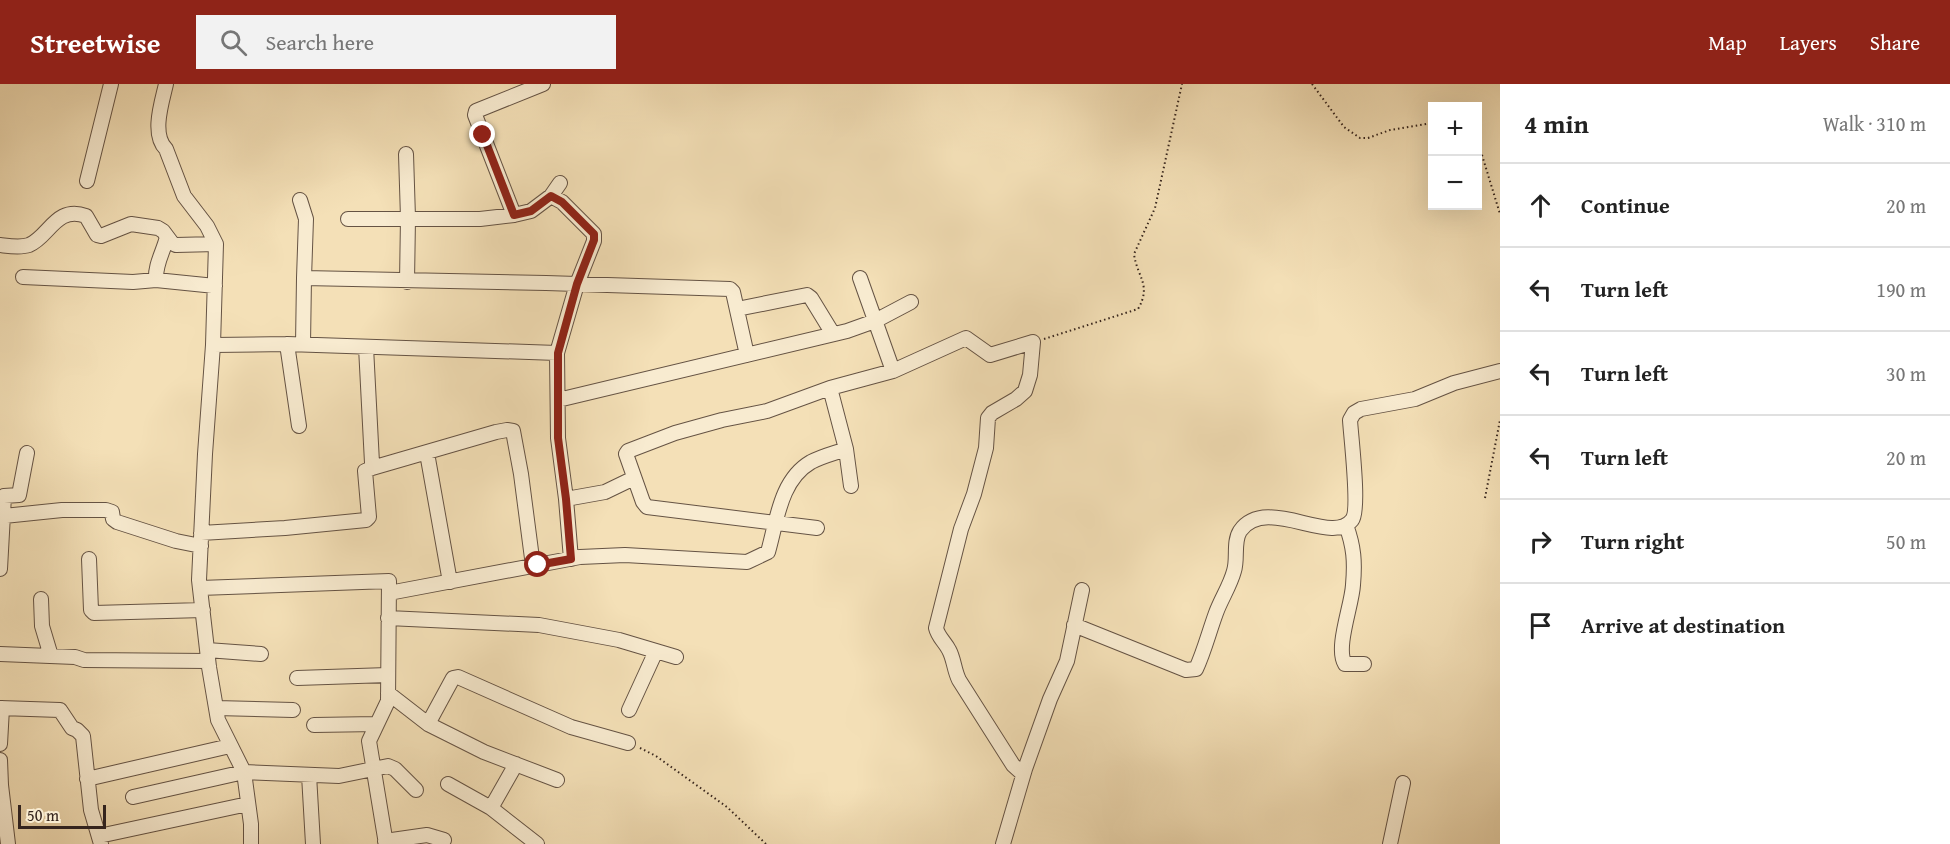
<!DOCTYPE html>
<meta charset="utf-8">
<style>
body{margin:0;font-family:"Gentium Book Plus",serif;background:#f2f2f2;color:#222}
.controls{position:absolute;right:18px;top:18px;display:grid;overflow:hidden;border-radius:0px;box-shadow:0 6px 24px #0002}
.controls button{width:54px;height:54px;display:grid;place-items:center;padding:0;border:0;border-bottom:2px solid #e0e0e0;background:#fff;color:#222;font:30px sans-serif}
.scale{position:absolute;left:18px;bottom:15px;width:88px;box-sizing:border-box;padding-left:6px;border:3px solid #35241d;border-top:0;font-size:16px;line-height:21px;white-space:nowrap;color:#35241d;-webkit-text-stroke:4px #f8ebd0;paint-order:stroke}
.stop{position:absolute;width:18px;height:18px;margin:-14px;border:4px solid #8f2418;border-radius:50%;background:#fff}
.stop.end{background:#8f2418;border-color:#fff;box-shadow:0 2px 6px #0008}
.list{margin:0;padding:0;list-style:none}
h2{display:flex;justify-content:space-between;align-items:center;height:78px;margin:0;padding:0 24px;font-size:26px}
h2 small{font-size:20px;font-weight:400;color:#767676}
.list li{display:grid;grid-template-columns:39px 1fr auto;gap:18px;align-items:center;box-sizing:border-box;height:84px;padding:0 24px;border-top:2px solid #e0e0e0}
.list b{display:block;font-size:22px;white-space:nowrap}
.list em{font-size:20px;font-style:normal;color:#767676}
.icon{flex:none;width:33px;height:33px;fill:none;stroke:currentColor;stroke-width:2;stroke-linecap:round;stroke-linejoin:round}
.map{position:relative;flex:none;width:1500px;height:760px;overflow:hidden}
header{display:flex;align-items:center;gap:36px;box-sizing:border-box;height:84px;padding:0 30px;background:#8f2418;color:#fff}
header strong{font-size:28px}
nav{display:flex;gap:33px;margin-inline-start:auto;font-size:21px}
.search{width:420px;height:54px;background:#f2f2f2;display:flex;align-items:center;gap:15px;box-sizing:border-box;padding:0 21px;border-radius:0px;color:#767676;font-size:22px}
main{display:flex}
aside{flex:1;background:#fff}
.map>svg:first-child{display:block}
.lines{fill:none;stroke-linecap:round;stroke-linejoin:round}
.minor-casing{stroke:#655344;stroke-width:16}
.path{stroke:#35241d;stroke-width:2;stroke-dasharray:1.5 3;stroke-linecap:butt}
.minor{stroke:#f8ebd0;stroke-width:14}
.route{stroke:#8f2418;stroke-width:8}
</style>
<header>
<strong>Streetwise</strong>
<div class="search"><svg class="icon" aria-label="search" viewBox="0 0 24 24"><circle cx="10" cy="10" r="6"/><path d="M15 15l6 6"/></svg>Search here</div>
<nav><a>Map</a><a>Layers</a><a>Share</a></nav>
</header>
<main>
<div class="map">
<svg width="1500" height="760" viewBox="0 0 1500 760">
<rect width="100%" height="100%" fill="#f4e0b7"/>
<filter id="stains"><feTurbulence type="fractalNoise" baseFrequency=".00333" numOctaves="4"/><feColorMatrix values="0 0 0 0 .2 0 0 0 0 .09 0 0 0 0 .02 0 0 0 .5 -.17"/></filter>
<radialGradient id="worn" r=".72"><stop offset=".6" stop-color="#630" stop-opacity="0"/><stop offset="1" stop-color="#630" stop-opacity=".3"/></radialGradient>
<g class="lines">
<g class="minor-casing">
<path id="minor" d="M166,0C162,18 151,50 166,65L184,112L207,142L216,160L213,261
M406,70L408,134L407,198
M87,97L111,0
M551,112L562,118L594,150V157L577,200L557,269L558,354L566,415L571,475
M300,116L306,135L304,194L546,199L730,205L733,208L747,271
M514,131L475,31L476,27L543,0
M348,135H480L514,131L531,127L551,112L560,99
M0,161C9,162 20,164 29,161C49,153 56,121 86,132L97,151L101,152L131,140L158,144L163,147L172,159L176,161L216,160
M23,193L133,198L156,196L215,202
M860,194L893,287
M156,196C155,180 163,169 167,153
M737,225L807,211L811,214L833,250
M287,260L299,342
M303,260L304,194
M830,304L846,365L851,402
M558,316L847,247L875,237L911,218
M427,369L450,498
M372,384L496,348L507,346L513,347L521,390L533,482
M566,415L605,408L634,394
M4,432L62,426H106L112,428L113,435L117,438L176,457L201,462
M1346,441C1354,463 1355,478 1353,501C1352,521 1335,564 1345,580H1364
M817,444L647,423L643,418L626,370L628,367L675,349L722,336L767,327L830,304L893,287L966,254L990,271L1033,258L1030,291L1025,307L1016,315L992,329L988,334L986,364L974,410L961,445L936,544C938,553 945,558 949,566C954,575 954,586 959,596L1013,681L1023,690
M201,449L285,444L366,436L369,433L365,387L372,384V379L366,263
M89,475L91,526L94,529L203,526
M0,485L4,412L19,411L27,369
M200,504L389,497L388,617L369,657L386,760
M389,509L580,473L625,471L747,478L768,468C777,437 780,396 811,378C822,372 835,369 846,365
M41,515L42,542L51,572
M388,534L539,541L619,556L676,573
M1074,541L1186,586L1196,585C1204,568 1209,548 1216,529C1221,515 1230,502 1234,487C1238,475 1233,458 1240,447C1266,410 1332,463 1352,436C1360,426 1351,353 1350,336L1354,329L1361,325L1415,315L1454,299L1500,287
M207,566L261,570
M0,570L75,573L84,576L208,577
M297,594L388,591
M388,609L428,640L484,668L557,696
M0,624L60,626L72,644L77,646L83,652L91,726L101,760
M216,624L293,626
M629,626L656,567
M428,640L453,594L458,593L571,643L628,659
M314,641L377,640
M0,660L2,624
M0,676L1,701L8,760
M309,691L313,760
M87,695L230,662
M448,700L491,724L537,760
M133,713L244,688L339,692L388,682L395,685L416,706
M491,724L516,680
M99,752L248,720
M385,757L427,751L444,756
M251,760V740L244,688L218,636L209,583L199,496L205,370L213,261L287,260L557,269
M1003,760L1025,685L1050,615L1067,577L1082,506
M1390,760L1403,699"/>
</g>
<path class="path" d="M1312,0L1344,43L1360,54H1368L1390,46L1432,39
M1478,58L1500,130
M1044,255L1138,225C1152,201 1137,193 1134,170L1155,124L1182,0
M1485,414L1500,336
M640,664L656,672L727,723L766,760"/>
<use href="#minor" class="minor"/>
</g>
<g class="lines">
<path class="route" d="M483,51L514,131L531,127L551,112L562,118L594,150V156L577,200L558,269V354L566,415L571,475L538,481"/>
</g>
<rect width="100%" height="100%" filter="url(#stains)"/>
<rect width="100%" height="100%" fill="url(#worn)"/>
</svg>
<div class="controls">
<button>+</button>
<button>−</button>
</div>
<div class="scale">50 m</div>
<div class="stop" style="left:538px;top:481px"></div>
<div class="stop end" style="left:483px;top:51px"></div>
</div>
<aside>
<h2>4 min<small>Walk · 310 m</small></h2>
<ul class="list">
<li><svg class="icon" aria-label="ahead" viewBox="0 0 24 24"><path d="M12 20V5M6 11l6-6 6 6"/></svg><div><b>Continue</b></div><em>20 m</em></li>
<li><svg class="icon" aria-label="left" viewBox="0 0 24 24"><path d="M17 20v-9H6M10 6l-5 5 5 5"/></svg><div><b>Turn left</b></div><em>190 m</em></li>
<li><svg class="icon" aria-label="left" viewBox="0 0 24 24"><path d="M17 20v-9H6M10 6l-5 5 5 5"/></svg><div><b>Turn left</b></div><em>30 m</em></li>
<li><svg class="icon" aria-label="left" viewBox="0 0 24 24"><path d="M17 20v-9H6M10 6l-5 5 5 5"/></svg><div><b>Turn left</b></div><em>20 m</em></li>
<li><svg class="icon" aria-label="right" viewBox="0 0 24 24"><path d="M7 20v-9h11M14 6l5 5-5 5"/></svg><div><b>Turn right</b></div><em>50 m</em></li>
<li><svg class="icon" aria-label="arrive" viewBox="0 0 24 24"><path d="M6 21V4h12l-3 4 3 4H6"/></svg><div><b>Arrive at destination</b></div></li>
</ul>
</aside>
</main>
